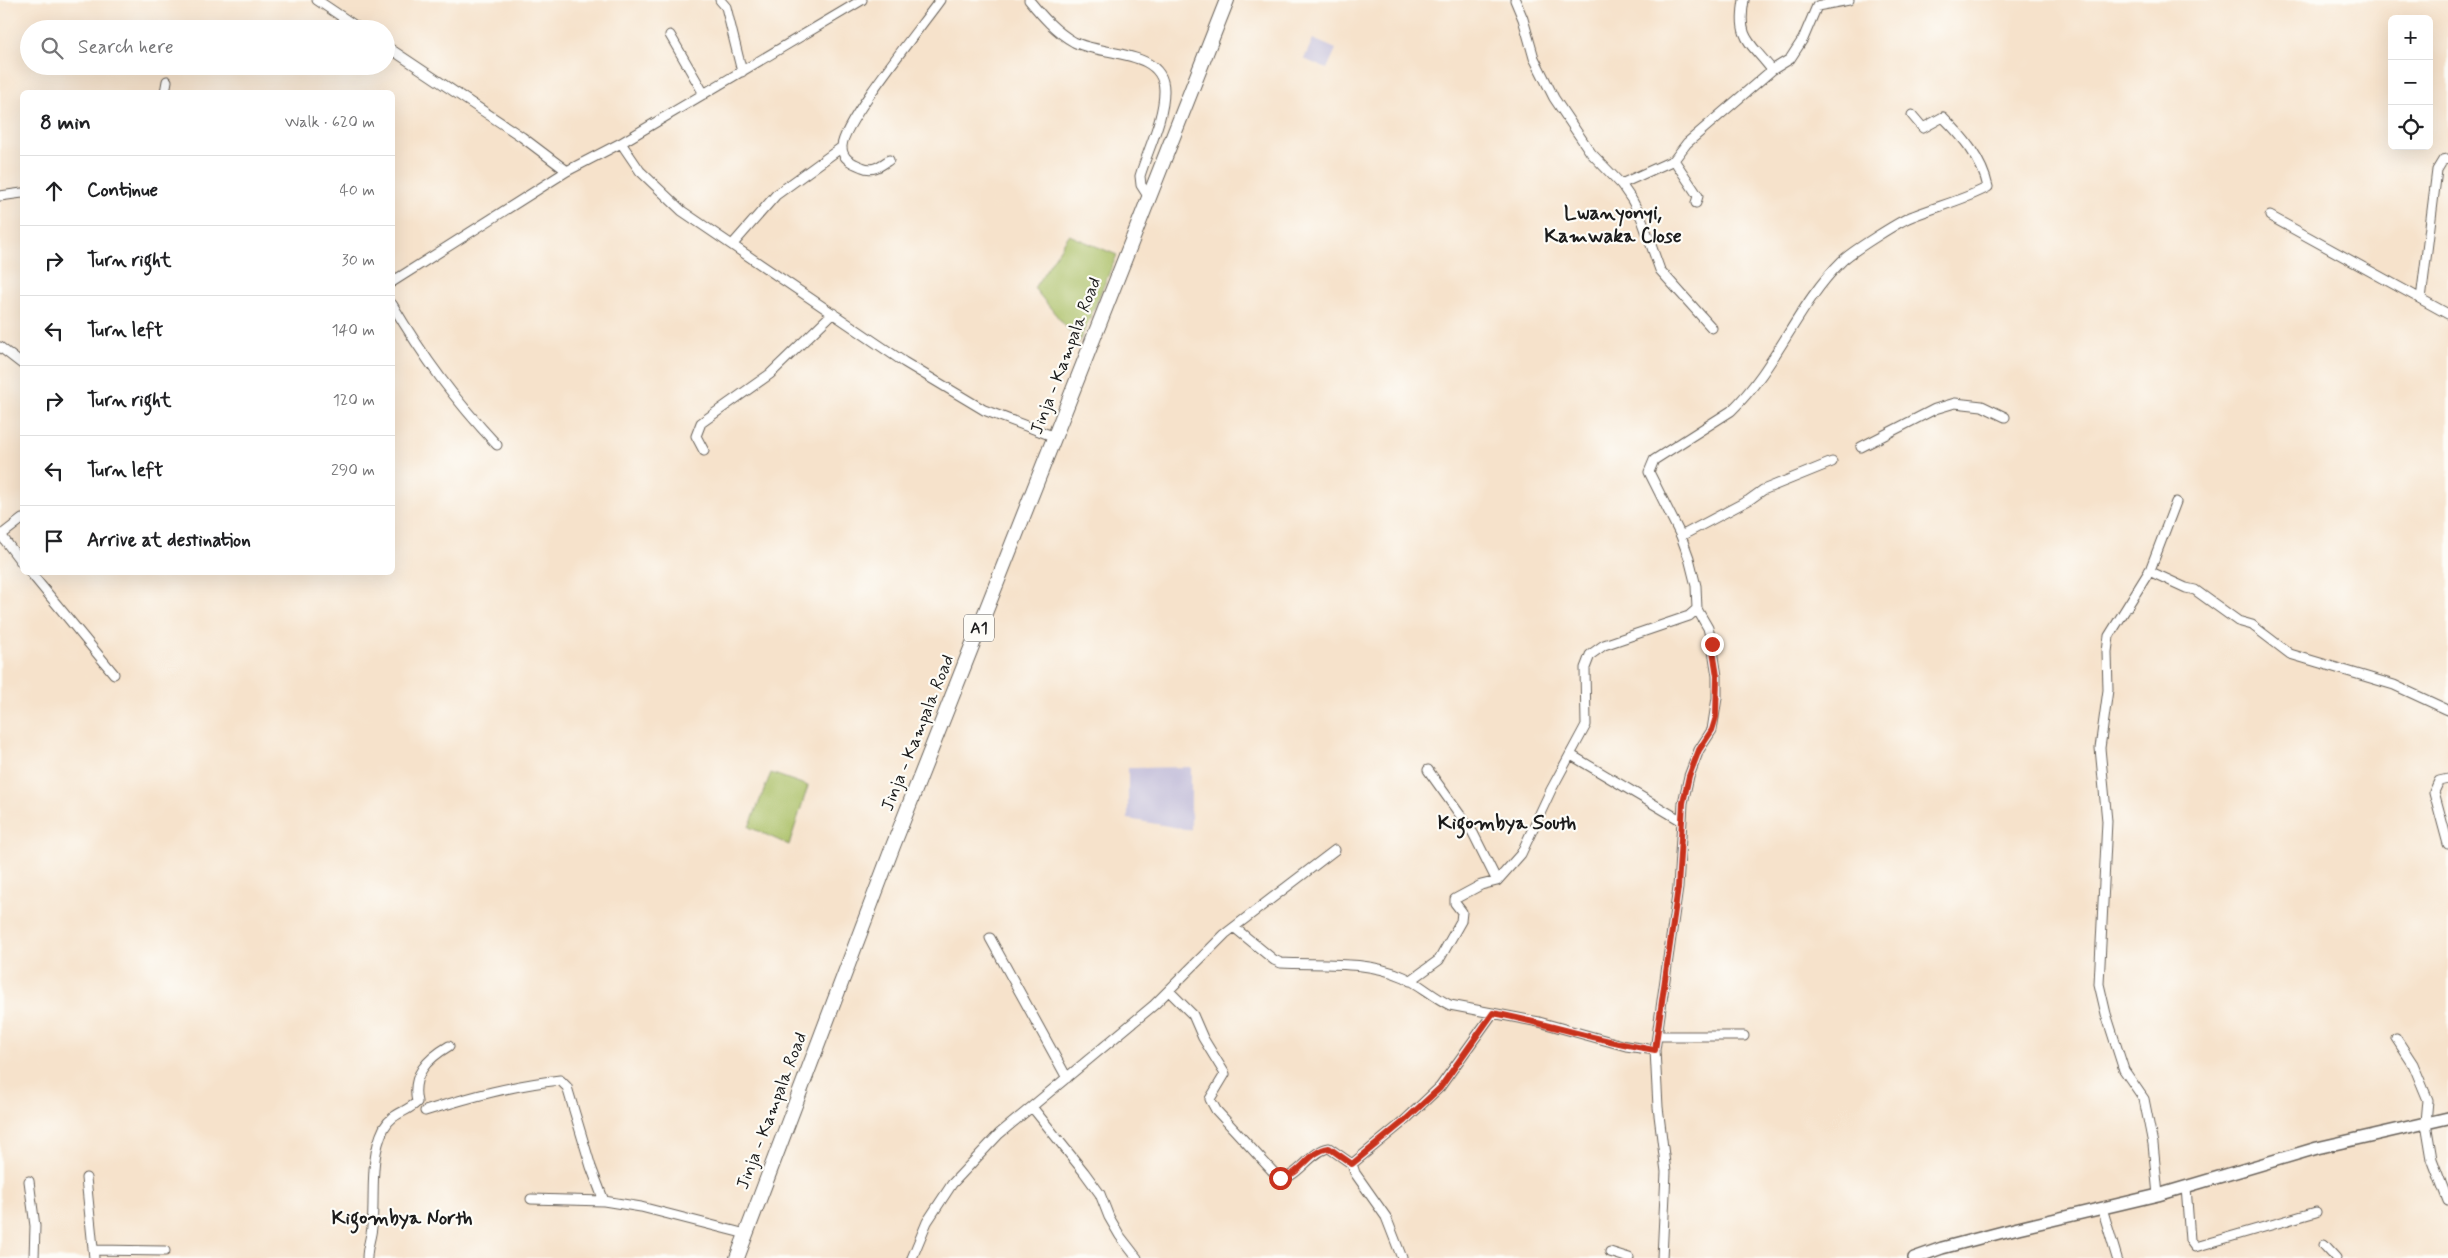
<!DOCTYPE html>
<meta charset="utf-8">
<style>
body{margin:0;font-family:Mynerve,sans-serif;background:#f2f2f2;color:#202124}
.controls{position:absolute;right:15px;top:15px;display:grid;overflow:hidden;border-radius:8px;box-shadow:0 5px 20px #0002}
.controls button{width:45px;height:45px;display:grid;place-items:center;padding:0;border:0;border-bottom:1px solid #e0e0e0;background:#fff;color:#202124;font:25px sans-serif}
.stop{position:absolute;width:15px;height:15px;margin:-11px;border:4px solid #c8321e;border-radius:50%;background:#fff}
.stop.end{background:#c8321e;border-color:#fff;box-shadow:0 1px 5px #0008}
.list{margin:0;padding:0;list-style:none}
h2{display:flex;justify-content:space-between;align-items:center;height:65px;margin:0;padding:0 20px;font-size:21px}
h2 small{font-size:16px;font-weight:400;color:#757577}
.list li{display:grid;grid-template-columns:32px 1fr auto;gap:15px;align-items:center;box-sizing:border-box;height:70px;padding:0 20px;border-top:1px solid #e0e0e0}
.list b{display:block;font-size:19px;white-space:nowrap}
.list em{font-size:16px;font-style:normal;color:#757577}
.icon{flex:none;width:28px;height:28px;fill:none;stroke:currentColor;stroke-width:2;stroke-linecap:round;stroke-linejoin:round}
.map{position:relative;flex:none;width:2448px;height:1258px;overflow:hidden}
.search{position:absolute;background:#fff;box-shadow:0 5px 20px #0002;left:20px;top:20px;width:375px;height:55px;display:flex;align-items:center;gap:12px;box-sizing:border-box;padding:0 18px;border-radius:28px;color:#757577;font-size:19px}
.panel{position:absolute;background:#fff;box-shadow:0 5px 20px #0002;left:20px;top:90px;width:375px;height:485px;border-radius:8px}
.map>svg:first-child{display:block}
.industrial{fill:#c5c0da}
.green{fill:#a8be62;stroke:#626d3f}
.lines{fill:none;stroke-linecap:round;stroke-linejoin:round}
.minor-casing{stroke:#686159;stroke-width:11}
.tertiary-casing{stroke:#686159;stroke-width:14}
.trunk-casing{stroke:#686159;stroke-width:16}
.minor{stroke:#fff;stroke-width:9}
.tertiary{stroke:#fff;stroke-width:11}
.trunk{stroke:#fff;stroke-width:14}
.route{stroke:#c8321e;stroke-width:6}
.labels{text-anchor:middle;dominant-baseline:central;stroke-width:4.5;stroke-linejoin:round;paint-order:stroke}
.shield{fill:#fdfcf7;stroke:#605f5e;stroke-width:1}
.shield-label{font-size:16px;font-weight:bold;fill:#1c1c1c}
.street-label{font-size:18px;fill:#1c1c1c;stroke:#fdfcf7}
.quarter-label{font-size:20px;font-weight:bold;fill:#1c1c1c;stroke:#fdfcf7}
</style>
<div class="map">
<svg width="2448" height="1258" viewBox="0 0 2448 1258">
<rect width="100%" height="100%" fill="#fdfcf7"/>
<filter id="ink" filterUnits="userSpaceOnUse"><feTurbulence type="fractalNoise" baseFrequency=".02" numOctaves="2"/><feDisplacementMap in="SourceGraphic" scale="10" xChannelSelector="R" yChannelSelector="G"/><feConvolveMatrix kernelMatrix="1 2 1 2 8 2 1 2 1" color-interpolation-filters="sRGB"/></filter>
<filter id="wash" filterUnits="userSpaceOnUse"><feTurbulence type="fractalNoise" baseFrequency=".0096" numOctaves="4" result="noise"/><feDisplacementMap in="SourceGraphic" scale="20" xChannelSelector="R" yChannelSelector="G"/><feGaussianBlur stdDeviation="1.12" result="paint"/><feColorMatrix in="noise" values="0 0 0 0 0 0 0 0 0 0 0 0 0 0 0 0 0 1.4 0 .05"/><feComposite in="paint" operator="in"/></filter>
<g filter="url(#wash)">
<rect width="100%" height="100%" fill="#f6e2cb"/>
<path class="industrial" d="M1313,39L1336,49L1327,69L1304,59Z
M1191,767V830L1128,819V768Z"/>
<path class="green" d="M1069,235L1117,255L1079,343L1034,288Z
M771,773L808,786L789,845L749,827Z"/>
</g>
<g filter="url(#ink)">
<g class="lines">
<g class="minor-casing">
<path id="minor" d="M317,0L360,29
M720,0L726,7L742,72
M1029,0C1042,16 1056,32 1074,42C1101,56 1165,49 1164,91C1164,119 1148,149 1140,176L1141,185L1148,196
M1515,0L1523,19L1534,58L1554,98L1591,153L1621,184L1632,200L1641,217L1660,270L1712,328
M1744,0C1737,40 1750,41 1772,70
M670,35L704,94
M386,46L522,137L567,171
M165,92L167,81
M621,143L640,171L682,211L904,362L984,410L1055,437
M889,160C880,166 873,172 862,167C852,163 842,159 842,147C841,125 923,24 940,0
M1674,160L1687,143L1772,70L1790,59L1803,39L1817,6L1849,0
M1621,184L1674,160L1698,196L1696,203
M0,196L22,193
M2270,216L2448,314
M733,244L776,195L842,147
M392,282L567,171L621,143L862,0
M2421,299L2437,170L2443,160L2448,159
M392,304C424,358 454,399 497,445
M0,347L22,364
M1861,447L1935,409L1955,403L1982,406L2005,417
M704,451L696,436L701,423L770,374L833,313
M1,535L22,563
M0,536L22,519
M1681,536L1649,472L1654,460L1731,411C1777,367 1797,305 1842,261C1851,252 1901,220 1913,216C1938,206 1964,200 1988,187C1982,159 1963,137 1943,117L1923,128L1912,115
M2149,571L2186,588L2195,590L2238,621L2252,625L2290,654L2394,685L2448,710
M30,572L114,674
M1571,755L1682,821
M1428,770L1473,833L1497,881
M2448,779L2439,781L2434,792L2448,844
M1235,928L1274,960L1281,963C1322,965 1365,960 1404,977C1420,984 1433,997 1450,1005L1539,1022L1626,1046L1655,1050
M990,938L1067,1078
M1410,981L1439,960L1461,921L1462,912L1455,903V899L1481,885L1497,881L1521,854L1551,790L1586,725L1585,668L1590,655L1604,645L1689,616L1697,609
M1169,991L1193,1015L1203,1038L1225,1074L1210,1099L1216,1110L1277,1176C1293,1186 1310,1150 1329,1148L1352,1164
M1658,1036H1744
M2396,1038L2413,1064L2428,1100L2426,1123L2432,1159L2448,1201
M1032,1107L1084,1172L1100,1194L1109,1217L1120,1236L1137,1258
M425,1111C470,1097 513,1085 560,1080L567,1087L591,1167L604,1201
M86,1178L94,1258
M29,1181L35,1226L34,1258
M2186,1187L2190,1240L2195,1247L2316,1212
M2158,1195L2153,1144L2144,1099L2124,1070L2106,1014L2099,984L2107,821L2100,748L2108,690L2107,652L2109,636L2150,570L2176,502
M531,1199L604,1201L641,1207L746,1234
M2102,1208L2117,1258
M2324,1245L2336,1258
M95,1250L165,1251
M1610,1252L1629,1258
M367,1258C367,1247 371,1238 372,1227C375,1195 369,1158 384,1128C393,1112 406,1113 417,1102C411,1075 427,1059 449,1046
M912,1258L927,1222L952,1184L999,1134L1154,1005L1225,934L1335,850
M1402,1258L1386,1217L1355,1173L1352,1164L1403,1122L1440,1087L1493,1013
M1662,1258L1666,1172L1658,1107L1655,1050L1678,888L1683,803L1689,776L1699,750L1712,730L1717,698V676L1712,644L1708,628L1697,609L1696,586L1689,558L1681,536L1749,500L1763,490L1832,462"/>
</g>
<g class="tertiary-casing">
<path id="tertiary" d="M1914,1258L1942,1248L2018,1228L2158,1195L2317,1148L2448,1118"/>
</g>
<g class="trunk-casing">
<path id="trunk" d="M737,1258L893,846L1227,0"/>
</g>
<use href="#minor" class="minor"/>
<use href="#tertiary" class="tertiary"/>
<use href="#trunk" class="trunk"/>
</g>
</g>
<g class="lines" filter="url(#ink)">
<path class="route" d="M1280,1178C1301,1176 1308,1151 1329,1148L1352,1164L1403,1122L1440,1088L1493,1013C1547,1023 1600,1042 1655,1050L1678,888L1683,803L1689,776L1699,750L1712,730L1716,717L1717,676L1712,644"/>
</g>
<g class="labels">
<rect class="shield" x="964" y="614.5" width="30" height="27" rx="4"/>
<g class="shield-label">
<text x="979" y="628">A1</text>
</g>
<g class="street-label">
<text transform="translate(1066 356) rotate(-69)">Jinja - Kampala Road</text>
<text transform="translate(918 733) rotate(-68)">Jinja - Kampala Road</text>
<text transform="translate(772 1111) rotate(-69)">Jinja - Kampala Road</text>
</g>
<g class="quarter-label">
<text x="1613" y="213">Lwanyonyi,<tspan x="1613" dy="23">Kamwaka Close</tspan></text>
<text x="1507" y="823">Kigombya South</text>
<text x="402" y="1218">Kigombya North</text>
</g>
</g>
</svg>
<div class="controls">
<button>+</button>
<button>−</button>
<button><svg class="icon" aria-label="locate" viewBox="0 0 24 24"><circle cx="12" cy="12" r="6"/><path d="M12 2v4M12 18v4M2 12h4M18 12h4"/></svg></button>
</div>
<div class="stop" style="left:1280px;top:1178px"></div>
<div class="stop end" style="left:1712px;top:644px"></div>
<div class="search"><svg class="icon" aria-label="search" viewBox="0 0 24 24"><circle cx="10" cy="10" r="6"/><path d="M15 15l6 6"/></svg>Search here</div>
<section class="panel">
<h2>8 min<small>Walk · 620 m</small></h2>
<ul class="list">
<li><svg class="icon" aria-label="ahead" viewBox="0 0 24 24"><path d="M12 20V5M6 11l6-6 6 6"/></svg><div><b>Continue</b></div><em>40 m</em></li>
<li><svg class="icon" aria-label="right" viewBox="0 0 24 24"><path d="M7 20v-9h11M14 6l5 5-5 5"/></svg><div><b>Turn right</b></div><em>30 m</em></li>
<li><svg class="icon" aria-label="left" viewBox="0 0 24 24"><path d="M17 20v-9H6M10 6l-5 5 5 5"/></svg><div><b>Turn left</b></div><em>140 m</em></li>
<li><svg class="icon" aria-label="right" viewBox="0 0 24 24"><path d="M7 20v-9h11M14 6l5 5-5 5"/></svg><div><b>Turn right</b></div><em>120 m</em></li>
<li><svg class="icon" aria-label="left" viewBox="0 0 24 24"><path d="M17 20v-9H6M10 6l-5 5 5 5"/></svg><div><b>Turn left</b></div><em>290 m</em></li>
<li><svg class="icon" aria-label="arrive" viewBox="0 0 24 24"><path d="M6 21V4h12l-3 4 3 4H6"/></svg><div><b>Arrive at destination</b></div></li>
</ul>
</section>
</div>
